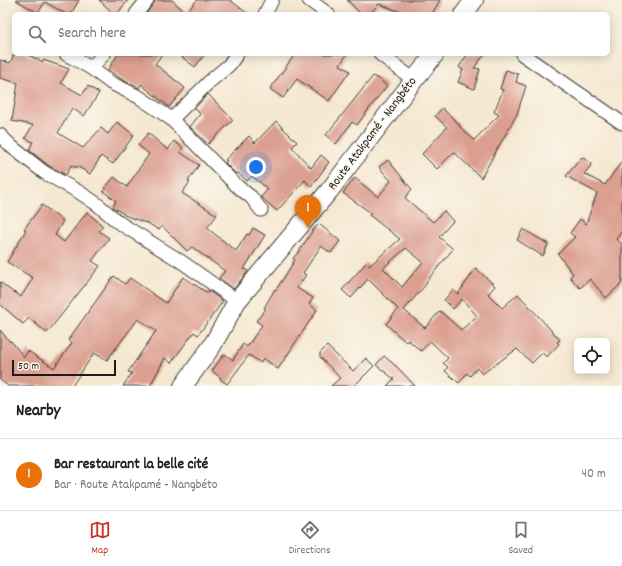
<!DOCTYPE html>
<meta charset="utf-8">
<style>
body{margin:0;font-family:Dekko,sans-serif;background:#f6f6f6;color:#202124}
.controls{position:absolute;right:12px;bottom:12px;display:grid;overflow:hidden;border-radius:6px;box-shadow:0 2px 10px #0003}
.controls button{width:36px;height:36px;display:grid;place-items:center;padding:0;border:0;border-bottom:1px solid #e0e0e0;background:#fff;color:#202124;font:20px sans-serif}
.scale{position:absolute;left:12px;bottom:10px;width:104px;box-sizing:border-box;padding-left:4px;border:2px solid #1c1c1c;border-top:0;font-size:11px;line-height:14px;white-space:nowrap;color:#1c1c1c;-webkit-text-stroke:3px #fbf7ec;paint-order:stroke}
.you{position:absolute;left:256px;top:167px;width:14px;height:14px;margin:-10px;border:3px solid #fff;border-radius:50%;background:#1a73e8;box-shadow:0 0 0 6px #1a73e833}
.badge{display:grid;place-items:center;width:26px;height:26px;border-radius:50%;background:#c8321e;color:#fff;font-size:13px;font-weight:700}
.pin{position:absolute;translate:-50% -33px;filter:drop-shadow(0 1px 2px #0008)}
.pin::after{content:'';position:absolute;top:21px;width:14px;height:12px;background:inherit;clip-path:polygon(0 0,100% 0,50% 100%)}
.list{margin:0;padding:0;list-style:none}
h2{display:flex;justify-content:space-between;align-items:center;height:52px;margin:0;padding:0 16px;font-size:17px}
h2 small{font-size:13px;font-weight:400;color:#757577}
.list li{display:grid;grid-template-columns:26px 1fr auto;gap:12px;align-items:center;box-sizing:border-box;height:72px;padding:0 16px;border-top:1px solid #e0e0e0}
.list b{display:block;font-size:15px;white-space:nowrap}
.list p{margin:0;font-size:13px;white-space:nowrap;color:#757577}
.list em{font-size:13px;font-style:normal;color:#757577}
.icon{flex:none;width:22px;height:22px;fill:none;stroke:currentColor;stroke-width:2;stroke-linecap:round;stroke-linejoin:round}
.map{position:relative;flex:none;width:622px;height:386px;overflow:hidden}
.search{position:absolute;background:#fff;box-shadow:0 2px 10px #0003;left:12px;right:12px;top:12px;height:44px;display:flex;align-items:center;gap:10px;box-sizing:border-box;padding:0 14px;border-radius:6px;color:#757577;font-size:15px}
.sheet{height:124px;background:#fff}
nav{display:flex;justify-content:space-around;align-items:center;box-sizing:border-box;height:56px;border-top:1px solid #e0e0e0;background:#fff;font-size:11px;color:#757577}
nav a{display:grid;justify-items:center;gap:2px}
nav .on{color:#c8321e}
.map>svg:first-child{display:block}
.building{fill:#db9f90;fill-rule:evenodd}
.lines{fill:none;stroke-linecap:round;stroke-linejoin:round}
.minor-casing{stroke:#3d3b37;stroke-width:15}
.secondary-casing{stroke:#3d3b37;stroke-width:20}
.minor{stroke:#fff;stroke-width:13}
.secondary{stroke:#fff;stroke-width:18}
.labels{text-anchor:middle;dominant-baseline:central;stroke-width:3;stroke-linejoin:round;paint-order:stroke}
.street-label{font-size:13px;fill:#1c1c1c;stroke:#fbf7ec}
</style>
<div class="map">
<svg width="622" height="386" viewBox="0 0 622 386">
<rect width="100%" height="100%" fill="#fbf7ec"/>
<filter id="ink" filterUnits="userSpaceOnUse"><feTurbulence type="fractalNoise" baseFrequency=".025" numOctaves="2"/><feDisplacementMap in="SourceGraphic" scale="8" xChannelSelector="R" yChannelSelector="G"/><feConvolveMatrix kernelMatrix="1 2 1 2 8 2 1 2 1" color-interpolation-filters="sRGB"/></filter>
<filter id="wash" filterUnits="userSpaceOnUse"><feTurbulence type="fractalNoise" baseFrequency=".012" numOctaves="4" result="noise"/><feDisplacementMap in="SourceGraphic" scale="16" xChannelSelector="R" yChannelSelector="G"/><feGaussianBlur stdDeviation="0.9" result="paint"/><feColorMatrix in="noise" values="0 0 0 0 0 0 0 0 0 0 0 0 0 0 0 0 0 1.4 0 .05"/><feComposite in="paint" operator="in"/></filter>
<g filter="url(#wash)">
<rect width="100%" height="100%" fill="#f5e8d1"/>
<g id="blocks">
<path class="building" d="M16,0H79L71,14H66L45,2L38,13Z
M99,0H128L117,14H114Z
M156,0H172L186,13L197,0H230L248,14H146Z
M347,0H440L432,14H407L379,4L369,14H361Z
M14,54H26L43,62V60L69,69L61,83L82,95L88,86L99,93L84,116L72,108L58,133L83,148L101,128L108,134L117,122L134,135L113,164L101,156L90,174L77,166L76,168L71,165L66,175L49,166L29,150L33,142L25,138L33,125L12,121L18,83L0,78V60L10,63Z
M118,54H162L155,64L185,88L169,107L141,84L139,88L130,82L129,83L123,80L108,70Z
M178,54H205L195,67Z
M295,54H347L340,65L350,71L329,101L297,79L283,98L270,89Z
M468,54H485L474,68L480,69L474,89L458,82L463,70L459,67Z
M506,70L518,74L516,82L526,86L517,114L481,178L454,152L437,169L422,154L447,127L435,116L442,108L460,125L459,126L474,140L499,115L494,112L503,90L500,89Z
M373,76L378,79V78L387,86L375,101L357,125L352,122L336,144L326,135Z
M208,94L233,120L208,144L190,127L200,114L195,108Z
M276,121L297,142L292,147L311,168L321,155L329,162L311,187L305,180L277,211L261,197L268,189L252,176L247,181L238,173L236,174L225,163L227,161L225,160L249,136L255,143Z
M148,133L168,150L174,141L183,148L180,152L199,165L188,181L190,182L182,193L217,215L207,228L236,251L247,234L249,235L253,228L265,235L244,269L248,271L234,289L219,278L225,271L192,247L187,251L162,226L159,230L146,222V223L124,215V214L113,207L116,201L103,191L114,177L127,187L149,154L138,145Z
M582,157L592,164L584,174L605,185L622,161V231L616,239L622,244V283L606,298L590,279L580,288L570,277L573,274L558,254L575,237L570,233L580,219L586,224L597,193L566,176Z
M388,160L409,186L412,189L405,198L433,222L444,211L453,221L439,237L453,249L426,282L427,283L404,310L425,328L440,311L461,330L477,316L462,299L453,309L444,300L453,290L458,294L476,268L495,286L488,294L502,308L518,294L560,340L557,342L559,344L547,357L542,353L532,363L517,349L482,374L477,368L470,376L467,373L459,383L445,371L448,367L443,363L448,358L430,341L421,351L408,340L406,342L386,324L398,309L368,279L351,298L342,290L366,263L369,266L400,239L369,215L371,213L343,193L355,178L378,197L391,181L379,167ZM406,248L423,262L402,287L383,268Z
M42,205L63,221L55,235L64,242L87,212L103,226L99,231L109,238L92,261L100,266L47,333L29,318L23,324L0,304V282L14,293L15,292L21,297L33,278L7,262L26,230L24,229Z
M319,224L340,241L331,253L321,246L303,273L306,275L297,288L313,298L309,304L317,310L278,369L263,358L261,363L249,355L227,384L220,379L221,378L212,371L224,354L233,360L243,344L247,347L262,325L256,321L266,309L264,308L275,289L276,290L295,260L293,258L298,253L313,230Z
M523,229L548,244L543,256L517,240Z
M114,276L125,284L130,278L166,303L183,277L206,292L209,291L223,301L198,335L194,332L171,363L165,358L150,386H123L132,373L128,372L156,331L138,319L107,360L94,353L72,386H8L0,380V330L10,342L11,341L24,357L28,351L54,368L72,343L68,340Z
M327,346L353,371L366,358L374,366L354,386H331L340,378L320,357V353Z
M384,356L397,367L415,386H387L394,379L376,365Z"/>
</g>
</g>
<g filter="url(#ink)">
<use href="#blocks" fill-opacity="0" stroke="#3d3b37" stroke-width="1"/>
<g class="lines">
<g class="minor-casing">
<path id="minor" d="M309,0L328,14
M136,14L147,0
M265,14L272,0
M66,54L91,68L111,83L139,97L170,118L237,186L251,197L261,210
M380,54L414,80
M522,54L622,123
M91,68L104,54
M170,118L175,116L209,82L229,65L237,54
M0,135L12,147L45,173L79,192L97,204L118,222L182,262L237,301"/>
</g>
<g class="secondary-casing">
<path id="secondary" d="M464,14L474,0
M183,386L212,346L237,301L329,191L414,80L435,54"/>
</g>
<use href="#minor" class="minor"/>
<use href="#secondary" class="secondary"/>
</g>
</g>
<g class="labels">
<g class="street-label">
<text transform="translate(373 134) rotate(-53)">Route Atakpamé - Nangbéto</text>
</g>
</g>
</svg>
<div class="controls">
<button><svg class="icon" aria-label="locate" viewBox="0 0 24 24"><circle cx="12" cy="12" r="6"/><path d="M12 2v4M12 18v4M2 12h4M18 12h4"/></svg></button>
</div>
<div class="scale">50 m</div>
<div class="you"></div>
<div class="pin badge" style="left:308px;top:228px;background:#e8710a">1</div>
<div class="search"><svg class="icon" aria-label="search" viewBox="0 0 24 24"><circle cx="10" cy="10" r="6"/><path d="M15 15l6 6"/></svg>Search here</div>
</div>
<section class="sheet">
<h2>Nearby<small></small></h2>
<ul class="list">
<li><span class="badge" style="background:#e8710a">1</span><div><b>Bar restaurant la belle cité</b><p>Bar · Route Atakpamé - Nangbéto</p></div><em>40 m</em></li>
</ul>
</section>
<nav>
<a class="on"><svg class="icon" aria-label="map" viewBox="0 0 24 24"><path d="M3 6l6-2 6 2 6-2v14l-6 2-6-2-6 2zM9 4v14M15 6v14"/></svg>Map</a>
<a><svg class="icon" aria-label="directions" viewBox="0 0 24 24"><path d="M12 3l9 9-9 9-9-9zM9 14v-3h6M13 9l2 2-2 2"/></svg>Directions</a>
<a><svg class="icon" aria-label="saved" viewBox="0 0 24 24"><path d="M7 4h10v16l-5-4-5 4z"/></svg>Saved</a>
</nav>
